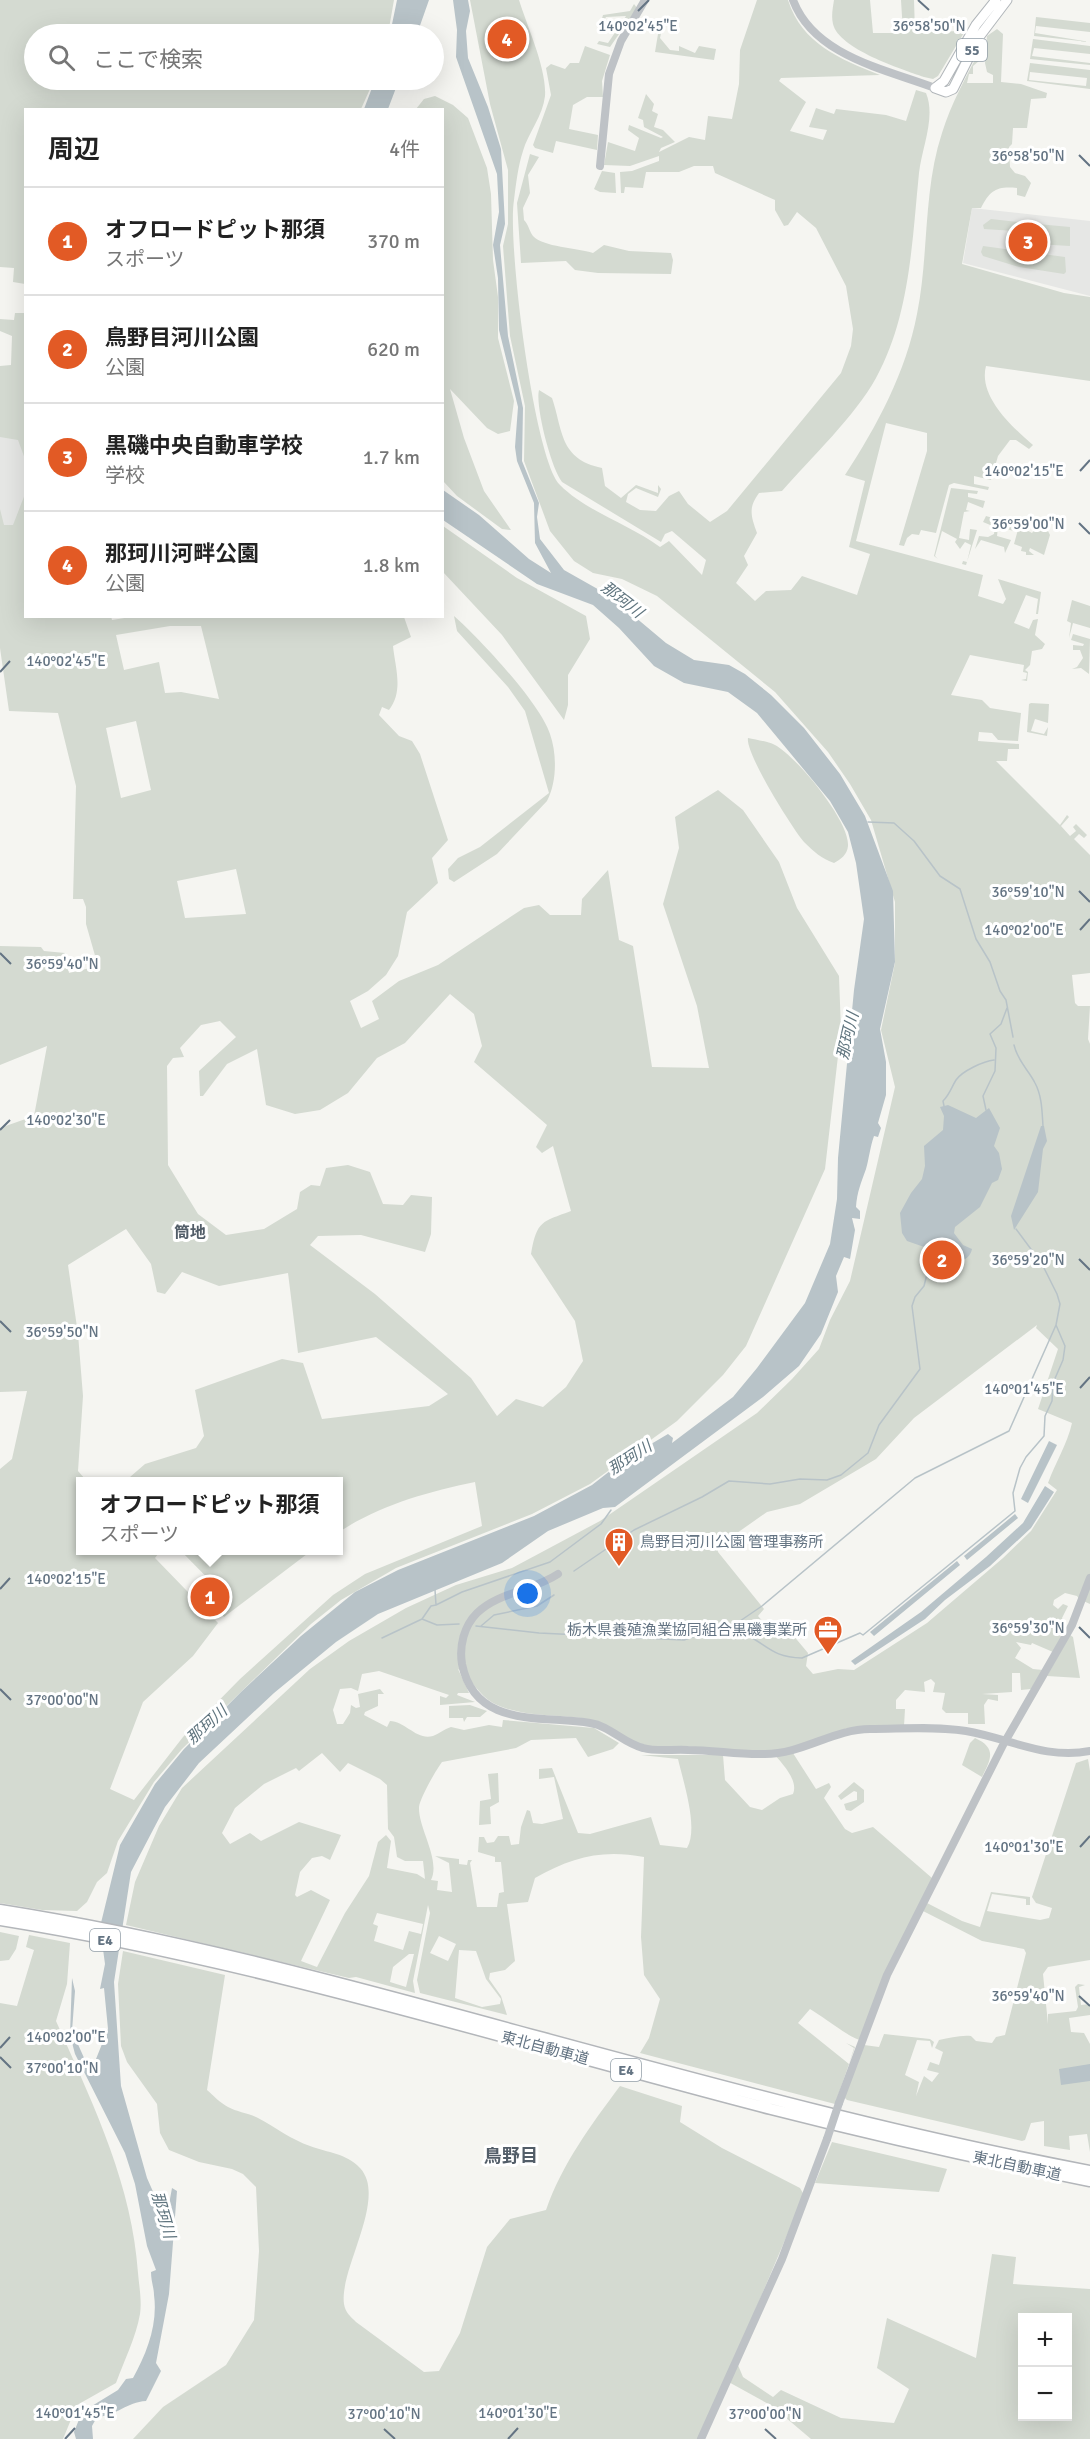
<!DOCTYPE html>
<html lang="ja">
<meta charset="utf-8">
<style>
body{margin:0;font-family:Signika,"Noto Sans JP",sans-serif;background:#f2f2f2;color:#222}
.controls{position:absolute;right:18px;bottom:18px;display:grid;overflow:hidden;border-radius:0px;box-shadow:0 6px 24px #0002}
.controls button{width:54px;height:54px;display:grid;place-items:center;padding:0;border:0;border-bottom:2px solid #e0e0e0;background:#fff;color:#222;font:30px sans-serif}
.you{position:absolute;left:528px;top:1594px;width:21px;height:21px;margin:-15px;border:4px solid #fff;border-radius:50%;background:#1a73e8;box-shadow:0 0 0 9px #1a73e833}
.badge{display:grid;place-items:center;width:39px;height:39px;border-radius:50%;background:#e25a25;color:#fff;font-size:20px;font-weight:700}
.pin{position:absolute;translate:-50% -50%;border:3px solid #fff;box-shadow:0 2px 6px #0006}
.popup{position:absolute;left:76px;top:1477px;width:267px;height:78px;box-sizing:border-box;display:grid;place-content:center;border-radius:0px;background:#fff;filter:drop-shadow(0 2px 4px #0005);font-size:20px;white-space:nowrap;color:#767676}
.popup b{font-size:22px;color:#222}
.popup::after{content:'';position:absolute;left:50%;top:100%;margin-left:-12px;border:12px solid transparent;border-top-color:#fff}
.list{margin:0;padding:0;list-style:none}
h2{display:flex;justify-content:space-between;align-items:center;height:78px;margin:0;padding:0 24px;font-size:26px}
h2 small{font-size:20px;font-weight:400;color:#767676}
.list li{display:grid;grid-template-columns:39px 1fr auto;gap:18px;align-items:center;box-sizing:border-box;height:108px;padding:0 24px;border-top:2px solid #e0e0e0}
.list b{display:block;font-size:22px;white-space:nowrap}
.list p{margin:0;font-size:20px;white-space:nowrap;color:#767676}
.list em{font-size:20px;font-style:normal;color:#767676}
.icon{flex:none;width:33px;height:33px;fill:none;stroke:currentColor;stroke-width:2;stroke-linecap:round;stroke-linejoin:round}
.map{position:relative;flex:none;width:1090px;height:2439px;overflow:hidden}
.search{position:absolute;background:#fff;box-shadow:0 6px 24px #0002;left:24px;top:24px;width:420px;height:66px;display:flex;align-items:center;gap:15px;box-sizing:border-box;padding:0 21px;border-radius:33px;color:#767676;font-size:22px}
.panel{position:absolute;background:#fff;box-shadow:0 6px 24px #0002;left:24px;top:108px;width:420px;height:510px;border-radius:0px}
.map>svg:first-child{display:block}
.built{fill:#e6e7e5}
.green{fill:#d4dad1;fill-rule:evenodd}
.water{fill:#b8c3c8}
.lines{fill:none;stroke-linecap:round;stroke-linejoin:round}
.stream{stroke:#b8c3c8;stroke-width:1.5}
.major-casing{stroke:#b1b6ba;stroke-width:11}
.highway-casing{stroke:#b3b6ba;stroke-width:13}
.minor{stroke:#bec2c6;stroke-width:8}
.major{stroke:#fff;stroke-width:9}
.highway{stroke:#fff;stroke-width:10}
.minor-bridge{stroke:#bec2c6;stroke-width:8}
.ticks{fill:none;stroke:#647483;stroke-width:2}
.labels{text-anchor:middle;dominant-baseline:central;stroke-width:6;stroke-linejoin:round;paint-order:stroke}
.shield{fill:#fff;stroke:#929ea8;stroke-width:1.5}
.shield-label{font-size:14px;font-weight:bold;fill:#647483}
.poi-label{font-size:15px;fill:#647483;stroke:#fff;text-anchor:start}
.street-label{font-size:15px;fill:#647483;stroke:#fff}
.water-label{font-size:16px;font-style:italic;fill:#60757f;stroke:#fff}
.neighbourhood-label{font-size:16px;font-weight:bold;fill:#525d68;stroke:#fff}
.quarter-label{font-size:18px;font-weight:bold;fill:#525d68;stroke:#fff}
.ticks-label{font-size:15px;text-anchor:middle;fill:#647483;stroke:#fff;stroke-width:6;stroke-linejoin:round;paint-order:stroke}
</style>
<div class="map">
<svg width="1090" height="2439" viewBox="0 0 1090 2439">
<rect width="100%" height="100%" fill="#f5f5f1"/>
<path class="built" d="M972,208L1090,221V296L963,263Z
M25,429V536L0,537V430Z"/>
<path class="green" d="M0,0H394L388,34H34V80H374L361,109L26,110L25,284L13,282L14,268L0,267Z
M470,0H519C527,26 547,69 545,96C543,116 528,133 523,151C518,166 516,184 514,200C507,241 534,459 560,485C587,512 629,524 660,547L669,541L702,575L706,560L672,531L665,534L661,542L562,482C551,468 535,406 539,390L552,398C563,430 559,459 602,468L605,486L621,498L636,485L658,493V485L661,489L658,497L636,488L628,494L626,502L640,510L656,511L669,496L679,491L688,504L710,522L727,511L841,373L851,346L853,329L846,286L816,228L797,212L788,225L784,226L775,210V200L715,173L713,166H694L679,172H646L643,188L625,187L624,193H621L620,172L632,171L659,161V156L630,166L604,165L608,142L635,151L639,138L628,130L629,125L661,138L663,137L644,127L643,120L638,118L646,94L654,104L652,111L658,114L654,127L663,130L675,142L661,148L659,152L689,137L705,140L708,116L732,119L739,84L740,50L757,0H788C802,44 840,59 880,75L781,78L779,81L806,102L790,131L823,140L827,130L809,127L816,108L834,114L836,109L886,115L906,121L916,90L926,93C936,117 922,147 919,173C912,242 910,316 876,378C855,416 811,458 782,491L759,493C748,508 751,516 757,533L744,556L748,565L736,583L755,601L766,591L791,590L802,576L857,595L870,554L849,547L865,481L845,475C877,426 906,372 917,314C929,255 923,190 942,133C951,104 966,77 980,50L979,61L973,66V74H969L967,83H993V75L987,72L985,63L987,36L997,29L1003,34L1001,82L1021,84L1047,93L1046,98L1031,99L1027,128H1013L1012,144L1009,147L1010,167L1015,173L1025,176L1031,183L1025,197L1017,195V188C997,186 990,190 981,208H972L962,264L1064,293L1090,297V381L986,366C978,396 1012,427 1033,445L1029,449L1016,440H1010L998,456L991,480L974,476V484L989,487L988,490L954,483L949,485L936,533L921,530L919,535L912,534L907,538L904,546L899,545L927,451V433L886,423L856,541L983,575L978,596L1003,604L1006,599L998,579L1041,592L1038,614H1036L1038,599L1026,595L1014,623L1029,629L1033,620L1038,619L1035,635L1045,644L1042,649L1032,651L1030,665L1025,670L1028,672L1027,681L1021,680L1026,679L1027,673L1023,672L1024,665L970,655L951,695L982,700L990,708L1021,713L1018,741L998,740L992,733L979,732L978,741L1019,744V749H1008L1007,761H996L1060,825L1067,815L1069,817L1061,826L1070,836L1076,831L1073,827L1076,824L1087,835L1084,838L1079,834L1074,839L1090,855V973L1072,975L1075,1003L1078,1006H1090L1088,1039L1090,1044V1604L1081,1600L1070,1621L1079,1599L1077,1596L1065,1593L1054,1600L1053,1605L1058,1609L1063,1604L1068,1606L1062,1618L1066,1630L1053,1652L1032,1643L1031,1645L1016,1642L1021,1648L1015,1658L1033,1669L1043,1670L1031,1689L1021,1690L1020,1673H1012V1692L982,1694L998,1695V1701L988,1699L984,1705L985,1724H968V1713H946L942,1709L945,1693L933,1692L935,1683L931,1679L924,1682L925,1692L905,1690L896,1700V1709H905L904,1726L847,1728L791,1750L816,1789L829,1783L831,1787L824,1798L845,1829L852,1833L873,1827L932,1878L860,2040C850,2038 822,2016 810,2009L798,2023L849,2064L854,2048L846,2043L855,2047L835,2104L640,2053L649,2038L660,1999L644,1975L641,1937L644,1857C602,1849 572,1857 535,1878L528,1902L507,1904L515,1961L505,1970L490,1973L489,1979L501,1996L507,2015L420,1993L417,1980L430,1913L428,1905L413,1981L415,1993L356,1977L349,1978L126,1925L135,1882L159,1826L182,1788L310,1669L349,1641L406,1608L456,1585L512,1568L600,1521L757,1413L792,1379L819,1349L830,1320L850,1281L895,1087L881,1030L895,963V902L871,820L850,784L828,752L775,692L657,596L622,579L593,573L574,561L550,531L524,461L525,406L510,336L503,246L508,224V170L490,104ZM1037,1325L1036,1328L1058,1349L1038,1409L1072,1423C1067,1445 1056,1461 1048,1483L1057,1490L1031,1531L1003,1558L927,1623L854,1670L838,1669L813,1674L806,1666L808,1653L787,1628L765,1624L758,1616L764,1609L718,1552L717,1547L767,1512L800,1504L876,1459L914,1418ZM458,1669C472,1678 478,1695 493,1703C524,1719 559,1713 592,1720C609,1724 619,1738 635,1744C651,1749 669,1748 685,1749C714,1750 743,1751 772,1752C781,1762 799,1780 793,1794L780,1798L762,1810L750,1807L725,1780L723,1755H641L678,1759C683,1781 699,1828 687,1848L660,1845L651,1817L590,1834L578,1833L552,1768L539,1769V1779L554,1777L563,1819L542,1824L533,1823L530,1811L527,1810L521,1827L519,1844L511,1845L509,1836H498L494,1842L487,1843L484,1837H479L478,1852L495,1857V1862H501L504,1892L499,1893L497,1907H477L470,1863L472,1860H468L467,1865L459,1864V1859L435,1856L449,1863L452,1892L437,1890L438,1881L431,1880C441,1860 418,1828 419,1807C420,1798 436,1770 442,1762L516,1748L531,1740L576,1738L588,1757L613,1749L619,1743L594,1728L503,1720L502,1727L489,1725L464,1730L451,1727C444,1729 439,1734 433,1736C417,1741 405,1721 390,1721L387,1727L364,1715L365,1712L378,1706V1694H384L380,1689L358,1694L360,1707L356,1708L351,1705L350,1713L343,1724H337L333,1710L340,1689L351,1688L358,1691L362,1674L379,1671L449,1695L446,1698L440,1696V1705L475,1702L457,1695L458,1693H469ZM322,1753L340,1772L348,1763L380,1779L387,1785L388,1829L394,1837L397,1857L405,1861H423L425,1879L417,1874L387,1868L391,1841L386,1835L378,1842L369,1876L345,1913L317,1967L301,1961L330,1900L311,1890L297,1897L295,1895L300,1872L312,1858L322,1856L330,1860L341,1835L299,1822L261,1841L250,1833L230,1844L222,1833L235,1808L264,1784L296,1768L299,1771ZM377,1913L423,1924L421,1934L409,1931L403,1950L374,1941L378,1926L373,1924ZM439,1936L456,1944L448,1961L430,1953ZM459,1950L476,1951L486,1979L501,1999L500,2004L482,2007L455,1998ZM409,1954H414L406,1987L390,1982L393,1967Z
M834,0H870L873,33H903L901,0H914L915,32L965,31L938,76L933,79L924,77C901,69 839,49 833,24C831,16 833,7 834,0Z
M634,4L637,8L610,47L597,44L599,41L608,43L626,16L606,17L599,29L603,15L630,11Z
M1036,17L1090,23V32L1036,26L1035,33L1090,42L1034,36Z
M660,22L663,24L660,38L670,50L679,51V46L695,53L699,46L716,49L714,60L655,52Z
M1033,39L1090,46V54L1034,48L1032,56L1090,63V65L1030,59Z
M585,46L610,55L602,81L603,97H587L573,105L569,129L598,135L597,150L556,141L553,153L535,148L533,145L551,95L546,68L551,64L565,69L570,63H579Z
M1030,63L1090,70V89L1027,81ZM1030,72L1087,78L1086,86L1029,80Z
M435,96L453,105L468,118L487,168L491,194L493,260L498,297V338L514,401L510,431L498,434L487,428L450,389L464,438L484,491L511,530L502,529L457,496L443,481L442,110L416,109L424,99Z
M530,154L539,157L528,175L530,193L523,208L524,220C529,225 529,231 533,236C543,247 577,248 593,253L604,245L629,251L671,253L673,260L671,274L598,273L575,270L566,261L521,263L517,203Z
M602,171L615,173L616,193L600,192L594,189Z
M991,219L1027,223L1028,232L984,229L983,225Z
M1037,224L1070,227V246L1036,244Z
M983,246L1065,257L1066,272L1064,274L1019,267L983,256L981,252Z
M15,313H25V459L18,440L0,437V366L11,365L12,336L0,331V319L14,320Z
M951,488L978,491L977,494L968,493V497L985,501L983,508L968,502L966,510L970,511L964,512L959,538L969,540L970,529L977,530L966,565L962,564L963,561L967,562L971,545L965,542L960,549L955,542L957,539L942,531L935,556L938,559L934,556Z
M25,494L26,616H111L112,620L137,616L404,617L411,637L393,646C395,667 404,691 389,710L382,707L379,715L399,736L412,741L420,754L448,840L432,858L438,883L407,912L398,956L386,975L368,991L350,1001L361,1028L379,1019L372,1001L399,981L438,965L524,908L539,905L550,915H581L582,899L608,870L619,940L633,946L652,1067L709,1068L697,1006L663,904L679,848L675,817L718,790L743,810L779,862L797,908L839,976L841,1030L825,1169L746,1346L723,1375L677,1421L590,1484L532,1514L396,1568L341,1600L311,1624L182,1749L154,1782L118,1841L107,1873L97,1882L87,1902L77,1911L42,1910L0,1903V1469L12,1459L27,1391L0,1392V1128L34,1116L47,1046L0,1065V946L41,947L44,951L65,953L69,973L98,966L86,924V907L83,899H73L76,786L58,713L9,711L0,648V509L4,525H13ZM170,626H201L219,699L181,692L165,693L159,662L124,670L116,635ZM136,721L151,790L121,798L106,728ZM236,869L246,914L185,918L177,881ZM450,994L474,1014L482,1046L474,1062L547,1125L536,1147L542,1153L553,1146L571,1211C542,1222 537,1220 531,1254L575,1321L583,1361L566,1387L543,1407L516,1399L497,1416L471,1378L375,1294L310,1245L318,1236L361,1235L425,1252L431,1234L432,1197L411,1195L403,1205L383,1204L370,1172L348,1165L326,1168L320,1186L311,1185L300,1192L297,1209L264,1229L226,1235L198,1214L168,1165L167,1066L173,1058L184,1057L180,1048L201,1025L220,1021L236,1037L199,1071L200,1096H203L227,1064L257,1049L266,1105L295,1114L320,1110L348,1093L377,1058L405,1043ZM126,1229L151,1264L157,1292L165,1294L182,1272L219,1286L288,1273L298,1353L376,1337L448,1394L429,1406L322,1419L303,1363L282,1359L195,1390L204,1436L196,1448L145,1464L130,1477L85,1479L78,1471L83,1396L78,1334L68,1265ZM81,1482H339V1532C380,1505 427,1492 475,1482L482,1526L365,1574L333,1595L240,1679L183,1737L134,1800L110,1789L143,1702L193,1656L218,1623L155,1558L161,1550H81Z
M986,516L1016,525L1014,531L998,527L997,536L1011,540L1005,553L1004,547L981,540L975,549L979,536L988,537L994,534L995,527L983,522Z
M443,526L517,578L586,616L590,639L568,675V705L564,720L502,635L443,572Z
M1019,526L1032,533L1036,528L1048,531L1050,535L1044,555L1030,548L1029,551L1034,555H1026V552L1021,551L1022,547L1014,544Z
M1072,600L1090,606V628L1073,623L1069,638L1071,623L1067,621Z
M454,616C479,638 540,703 550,734C557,754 557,782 547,801L497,854L454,882L449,879L448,869L458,858L480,847L549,793L525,711L508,687L457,631Z
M1073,634L1090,639L1089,674L1081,668L1072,669L1077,667L1083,658L1080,650H1073V645L1083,646L1084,644L1071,640Z
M1031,703L1049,704L1048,723L1035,719L1031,731L1044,734L1048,727L1047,736L1027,732L1029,704Z
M748,738C756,740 767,741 775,745C796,756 850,821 848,846C847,855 841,859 834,863C822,859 813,851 804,842C792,828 745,753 748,738Z
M181,1551H311L224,1617L219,1611L228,1599Z
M1070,1635L1073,1637L1080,1678L1047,1676Z
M470,1705L487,1711L480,1717H467L464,1722L463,1718H449V1706Z
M975,1738C997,1748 991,1759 982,1777L962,1765L970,1743Z
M1088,1759L1090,1771V1960L1048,1967L1043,1974L1048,2024V2014L1076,2011L1078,2007L1075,1987L1078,1984L1085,1985L1079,1987L1081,2005L1090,2004V2015L1069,2018L1071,2032L1084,2033L1090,2044V2152L1087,2134L1069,2136L1070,2150L1044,2146V2121L1031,2123L1025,2140L1022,2141L847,2100L844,2097L864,2045L879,2047L884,2034L930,2039L934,2042L932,2048L930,2041L917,2040L905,2075L919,2082L916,2096L924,2076L932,2082L939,2073L927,2070L930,2062L939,2065L943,2052L935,2048L939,2040C950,2038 960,2035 971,2036L976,2041L992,2043L996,2037L1005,2035L1026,1953L1024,1949L982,1941L923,1911L927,1903L962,1921L980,1927L991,1892L1030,1897V1905H1026V1899L992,1894L987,1911L1040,1920L1049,1918L1052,1908L1036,1903L1032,1897L1076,1763Z
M498,1773L499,1802L490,1807L491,1824L479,1825L480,1801L491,1799L488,1774Z
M854,1782L864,1790V1802L851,1811L846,1810L844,1804L857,1800V1792L854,1791L841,1800L838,1796Z
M0,1932L19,1936L16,1949L9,1960L0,1961Z
M29,1935L70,1943L67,1984L56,2021C92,2102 132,2183 138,2273C139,2285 142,2301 140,2314C136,2337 124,2361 116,2383L77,2405L63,2439H0V2003L17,2006L34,1950L26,1947Z
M123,1951L225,1975L207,2090C213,2095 220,2103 228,2107C237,2112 248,2113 258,2118C275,2127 292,2140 310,2146C328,2153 346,2153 360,2168C388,2198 339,2269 344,2304C345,2312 351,2317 356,2322L424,2372L439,2371L460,2333L487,2247L510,2219L546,2210C562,2164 591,2125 620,2086L682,2106L680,2122L722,2148L800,2188L804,2195L735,2358L743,2377L773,2397L781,2390L841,2418L894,2423L909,2389L877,2368L887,2318L976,2358L992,2254L1016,2257L1013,2284L1090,2289V2439H811L772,2406L725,2380L699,2439H133L163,2407L226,2365L254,2320L259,2251L256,2187L243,2174L232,2169L199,2162L169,2150L160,2133L157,2104L127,2062L121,2046L118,1984ZM1022,2318H1068V2416H1022Z
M832,2142L947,2169L939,2192L815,2183Z"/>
<path class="water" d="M397,0H429L417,34H390Z
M453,0H468L470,11L466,31L468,58L488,107L501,149L505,224L500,245L508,336L523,408L522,461L539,503L537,517L540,539L564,570L610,596L666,643L694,660L729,665L745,674L771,695L804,728L840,774L865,816L893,891L895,962L880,1029L886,1062V1095L878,1123L881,1128L878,1137L874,1136C870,1147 869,1159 866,1169C861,1183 857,1192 856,1207L860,1211V1219L852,1218L855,1230L850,1259L844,1257L836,1276L838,1292L821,1334L799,1366L763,1397L615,1507L603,1508L548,1531L502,1563L378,1614L336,1642L274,1693L199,1763L165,1807L131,1872L114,1982L121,2086L147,2178L166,2221L172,2188L177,2191L169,2294L156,2363L161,2371L146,2401C127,2402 116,2416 97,2417L92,2426L93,2439H76L74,2432L82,2412L118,2390L126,2379L133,2378C147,2353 158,2324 154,2295C154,2288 151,2281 151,2272L156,2270L147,2246L135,2184L125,2153L75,2054L70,2035L72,1978L75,1991L72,2031L85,2060L94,2064L108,2029L104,1988L100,1989L105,1964L100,1927L120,1845L155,1784L184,1749L242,1691L301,1636L355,1592L398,1570L534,1516L592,1485L624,1460L668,1434L673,1438L672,1443L733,1397L757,1368L805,1303L830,1244L837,1199L838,1158L854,990L864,919L856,863L848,832L830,801L757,713L728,692L684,683L654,666L619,628L593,605L537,584L443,520V490L479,515L529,559L551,573L535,543L534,503L517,461L515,447L518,407L499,330L498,278L493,245L499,212L497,174L456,57L457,30Z
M375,80H399L388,109H364Z
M948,1105L976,1118L989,1108L1000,1128L994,1146L999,1153L1002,1169L998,1180L992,1183L980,1207L955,1227L954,1233L963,1245L972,1249C969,1263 956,1260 947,1268L944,1280L941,1270L943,1255L938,1252L931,1258L927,1248L907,1241L902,1233L900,1213L911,1193L922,1179L925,1166L924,1146L943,1130L944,1116L940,1107Z
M1041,1126H1044L1047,1141L1043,1149L1038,1192L1014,1230L1011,1216Z
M1049,1441L1057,1445L1028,1503L1021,1499Z
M1045,1486L1054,1492L1031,1528L990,1566L945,1600L925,1619L855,1665L851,1661L921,1612L986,1557L1023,1523Z
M1015,1514L1018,1518L967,1560L964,1556Z
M957,1561L960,1565L874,1636L870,1632Z
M1090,2064V2081L1061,2085L1059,2069Z"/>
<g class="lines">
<path class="stream" d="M868,822L894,823L914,841L940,876L960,889L976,939L990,962L1000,991L1006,1000L1013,1037
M1014,1045C1018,1062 1028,1069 1035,1083C1042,1096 1042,1111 1043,1126
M944,1106L943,1101C950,1094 951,1088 956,1080C962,1071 984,1061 994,1060
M986,1110L983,1096L995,1071L996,1048L990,1034L1001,1024L1007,1008
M574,1571L634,1530L702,1497L729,1481L770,1484L800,1479L827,1480L841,1475L868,1453L879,1425L920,1369L912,1306L915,1297L924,1286L931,1258
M436,1605L462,1592L550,1562L601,1524L611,1510
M422,1619L437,1625L459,1624
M476,1626L539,1633L684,1640L740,1621L762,1606L915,1478L1009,1431L1056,1325
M481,1626L494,1615L537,1606L554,1595
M727,1626C734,1630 743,1632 749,1636C770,1648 774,1657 802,1658L860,1633L863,1635L1015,1511L1013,1493L1020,1468L1026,1457L1044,1436L1045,1416L1052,1401L1053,1383L1063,1360L1065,1346L1056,1325L1060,1304L1057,1294L1042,1264L1016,1229
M382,1638L422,1619L431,1606L436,1605L435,1590"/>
<g class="major-casing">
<path id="major" d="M935,88L946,92L953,89L979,37L1007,0
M935,88L944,81L976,25L996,0"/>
</g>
<g class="highway-casing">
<path id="highway" d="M0,1910C172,1937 342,1983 510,2029C702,2081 894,2134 1090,2171
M0,1920C262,1962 515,2043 771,2109C877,2136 983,2160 1090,2181"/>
</g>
<path class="minor" d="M793,0C814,56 885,69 935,88
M600,166L609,74L621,41L645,0
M558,1574C533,1591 498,1592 477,1613C464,1626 459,1646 462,1664C475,1729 542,1715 590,1723C610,1726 623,1743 643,1748C657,1752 673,1749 688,1750C714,1750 739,1755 765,1754C802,1754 834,1729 870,1729C901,1729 935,1726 966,1731C1008,1738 1046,1760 1090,1751
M839,2103L887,1975L1003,1745L1072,1625L1090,1578
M701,2439L782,2259L827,2139"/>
<use href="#major" class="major"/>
<use href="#highway" class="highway"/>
<path class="minor-bridge" d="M827,2139L839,2103"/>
</g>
<path class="ticks" d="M918,0L929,10M638,11L649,0M1079,155L1090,166M1080,471L1090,460M1079,523L1090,534M0,672L10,661M1079,891L1090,902M1080,930L1090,919M0,953L11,964M0,1130L10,1120M1079,1259L1090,1270M0,1321L11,1332M1080,1388L1090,1377M0,1589L10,1578M1079,1627L1090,1638M0,1689L11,1700M1080,1847L1090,1836M1079,1996L1090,2006M0,2048L10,2037M0,2057L11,2068M384,2429L395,2439M765,2429L776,2439M65,2439L75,2428M508,2439L518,2428"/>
<defs>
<g id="building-pin" transform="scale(1.5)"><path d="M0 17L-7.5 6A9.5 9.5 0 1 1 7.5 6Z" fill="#e25a25" stroke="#fff"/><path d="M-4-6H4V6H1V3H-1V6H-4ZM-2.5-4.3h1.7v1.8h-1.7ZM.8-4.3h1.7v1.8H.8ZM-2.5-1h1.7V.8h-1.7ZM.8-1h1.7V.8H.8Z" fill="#fff"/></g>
<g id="office-pin" transform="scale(1.5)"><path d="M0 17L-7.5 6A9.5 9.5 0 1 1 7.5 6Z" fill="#e25a25" stroke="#fff"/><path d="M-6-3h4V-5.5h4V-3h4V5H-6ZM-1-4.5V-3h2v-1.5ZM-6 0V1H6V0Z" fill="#fff"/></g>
</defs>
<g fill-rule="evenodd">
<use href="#building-pin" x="619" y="1542"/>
<use href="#office-pin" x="828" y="1630"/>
</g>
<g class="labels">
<g class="shield">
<rect x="957" y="39" width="30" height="22" rx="4.5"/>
<rect x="90" y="1929" width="30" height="22" rx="4.5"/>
<rect x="611" y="2059" width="30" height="22" rx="4.5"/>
</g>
<g class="shield-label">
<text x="972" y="50">55</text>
<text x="105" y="1940">E4</text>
<text x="626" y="2070">E4</text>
</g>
<g class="poi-label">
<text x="640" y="1542">鳥野目河川公園 管理事務所</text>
<text x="807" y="1630" text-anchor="end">栃木県養殖漁業協同組合黒磯事業所</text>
</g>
<g class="street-label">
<text transform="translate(545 2048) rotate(15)">東北自動車道</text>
<text transform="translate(1017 2166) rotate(12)">東北自動車道</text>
</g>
<g class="water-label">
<text transform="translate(622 600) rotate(38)">那珂川</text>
<text transform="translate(848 1036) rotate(-77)">那珂川</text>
<text transform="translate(630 1458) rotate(-33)">那珂川</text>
<text transform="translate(207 1725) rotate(-42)">那珂川</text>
<text transform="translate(163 2215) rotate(74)">那珂川</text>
</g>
<g class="neighbourhood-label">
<text x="190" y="1233">筒地</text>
</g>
<g class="quarter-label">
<text x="511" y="2156">鳥野目</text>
</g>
</g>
<g class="ticks-label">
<text x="929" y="31">36°58'50"N</text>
<text x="638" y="31">140°02'45"E</text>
<text x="1028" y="161">36°58'50"N</text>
<text x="1024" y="476">140°02'15"E</text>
<text x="1028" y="529">36°59'00"N</text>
<text x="66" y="666">140°02'45"E</text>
<text x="1028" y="897">36°59'10"N</text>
<text x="1024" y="935">140°02'00"E</text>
<text x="62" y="969">36°59'40"N</text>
<text x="66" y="1125">140°02'30"E</text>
<text x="1028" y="1265">36°59'20"N</text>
<text x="62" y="1337">36°59'50"N</text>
<text x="1024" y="1394">140°01'45"E</text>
<text x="66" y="1584">140°02'15"E</text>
<text x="1028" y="1633">36°59'30"N</text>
<text x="62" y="1705">37°00'00"N</text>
<text x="1024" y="1852">140°01'30"E</text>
<text x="1028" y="2001">36°59'40"N</text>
<text x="66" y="2042">140°02'00"E</text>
<text x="62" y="2073">37°00'10"N</text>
<text x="75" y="2418">140°01'45"E</text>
<text x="518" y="2418">140°01'30"E</text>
<text x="384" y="2419">37°00'10"N</text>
<text x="765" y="2419">37°00'00"N</text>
</g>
</svg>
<div class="controls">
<button>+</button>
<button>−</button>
</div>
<div class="you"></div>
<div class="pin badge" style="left:210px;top:1597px">1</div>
<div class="popup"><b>オフロードピット那須</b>スポーツ</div>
<div class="pin badge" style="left:942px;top:1260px">2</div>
<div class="pin badge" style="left:1028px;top:242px">3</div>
<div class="pin badge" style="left:507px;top:39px">4</div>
<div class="search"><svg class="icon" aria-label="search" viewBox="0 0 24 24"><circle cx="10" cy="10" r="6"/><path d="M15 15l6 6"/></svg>ここで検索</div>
<section class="panel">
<h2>周辺<small>4件</small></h2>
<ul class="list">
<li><span class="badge">1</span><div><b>オフロードピット那須</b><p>スポーツ</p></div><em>370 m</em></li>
<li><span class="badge">2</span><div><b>鳥野目河川公園</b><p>公園</p></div><em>620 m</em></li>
<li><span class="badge">3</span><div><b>黒磯中央自動車学校</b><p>学校</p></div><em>1.7 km</em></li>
<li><span class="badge">4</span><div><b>那珂川河畔公園</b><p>公園</p></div><em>1.8 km</em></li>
</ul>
</section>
</div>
